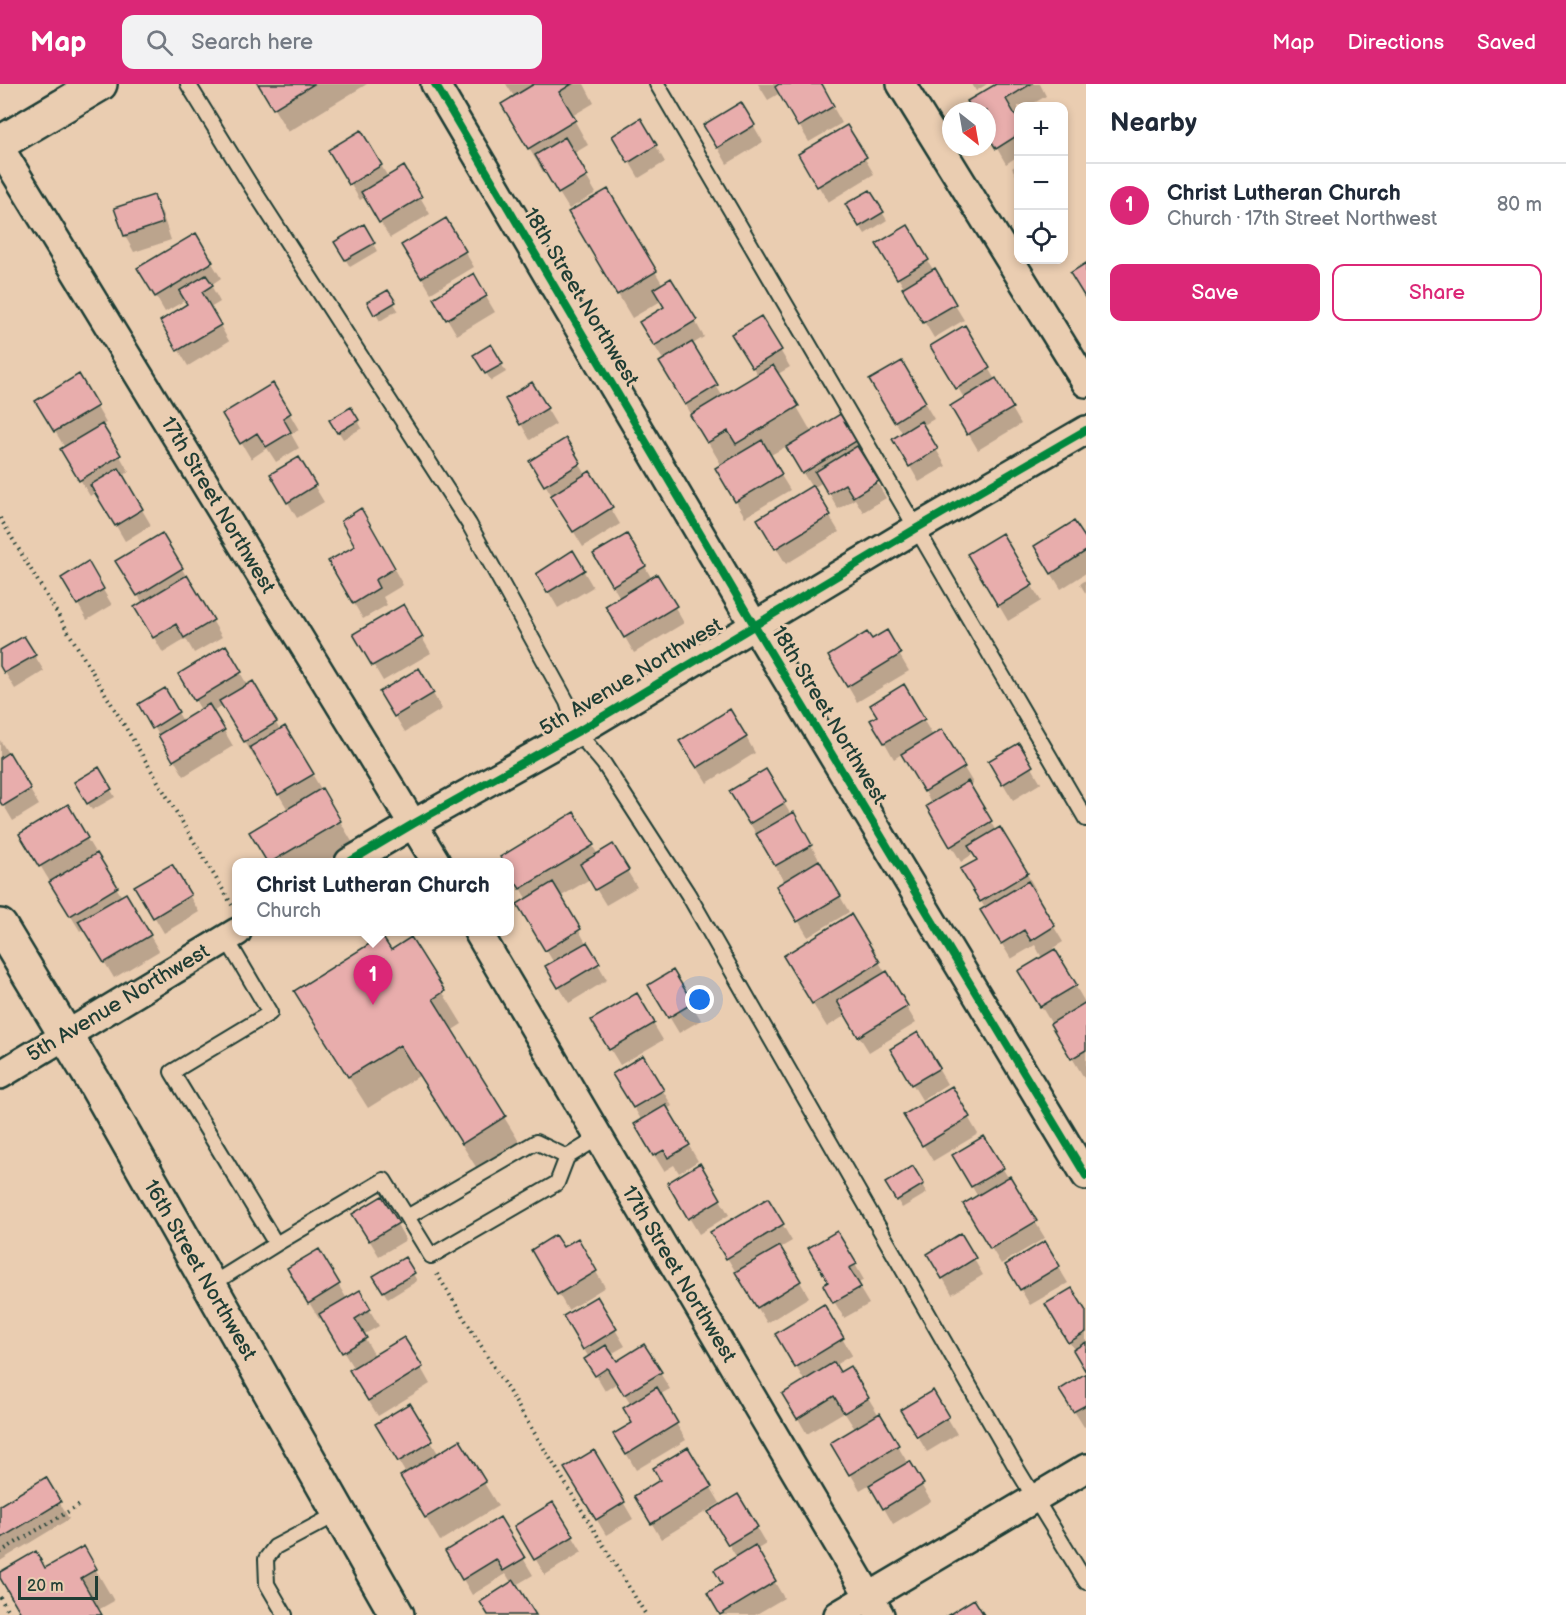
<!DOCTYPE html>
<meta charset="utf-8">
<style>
body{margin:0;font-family:"Balsamiq Sans",sans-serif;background:#f2f2f3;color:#1f2937}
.controls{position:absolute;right:18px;top:18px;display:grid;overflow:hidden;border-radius:12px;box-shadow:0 3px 9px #0003}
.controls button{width:54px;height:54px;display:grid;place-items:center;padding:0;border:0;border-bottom:2px solid #e0e1e3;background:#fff;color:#1f2937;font:30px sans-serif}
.compass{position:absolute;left:942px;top:18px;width:54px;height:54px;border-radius:50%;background:#fff;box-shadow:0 3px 9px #0003;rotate:149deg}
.scale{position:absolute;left:18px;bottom:15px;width:80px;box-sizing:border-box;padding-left:6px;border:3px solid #1f3d34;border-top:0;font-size:16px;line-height:21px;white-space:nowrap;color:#1f3d34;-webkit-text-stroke:4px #eacdb1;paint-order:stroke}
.you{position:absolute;left:700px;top:916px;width:21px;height:21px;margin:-15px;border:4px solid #fff;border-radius:50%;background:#1a73e8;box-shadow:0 0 0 9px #1a73e833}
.badge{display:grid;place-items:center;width:39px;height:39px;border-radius:50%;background:#db2777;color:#fff;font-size:20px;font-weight:700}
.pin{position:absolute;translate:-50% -50px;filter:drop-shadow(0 2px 3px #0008)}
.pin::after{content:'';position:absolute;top:32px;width:21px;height:18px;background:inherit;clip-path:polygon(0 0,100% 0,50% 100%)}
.popup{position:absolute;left:232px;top:774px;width:282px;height:78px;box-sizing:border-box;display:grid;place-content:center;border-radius:12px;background:#fff;filter:drop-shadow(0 2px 4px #0005);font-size:20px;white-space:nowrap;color:#747a83}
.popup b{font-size:22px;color:#1f2937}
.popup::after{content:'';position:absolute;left:50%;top:100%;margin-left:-12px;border:12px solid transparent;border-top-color:#fff}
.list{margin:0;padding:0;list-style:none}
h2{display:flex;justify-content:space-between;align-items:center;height:78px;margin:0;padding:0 24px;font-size:26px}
h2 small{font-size:20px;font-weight:400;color:#747a83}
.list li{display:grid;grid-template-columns:39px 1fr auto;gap:18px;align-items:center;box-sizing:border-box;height:84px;padding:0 24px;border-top:2px solid #e0e1e3}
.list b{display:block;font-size:22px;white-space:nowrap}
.list p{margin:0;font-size:20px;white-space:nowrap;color:#747a83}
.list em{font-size:20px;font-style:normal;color:#747a83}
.actions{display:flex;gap:12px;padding:18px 24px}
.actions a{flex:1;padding:14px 0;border:2px solid #db2777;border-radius:12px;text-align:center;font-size:21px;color:#db2777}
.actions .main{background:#db2777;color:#fff}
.icon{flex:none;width:33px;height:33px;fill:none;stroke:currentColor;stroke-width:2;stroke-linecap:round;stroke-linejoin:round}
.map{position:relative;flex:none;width:1086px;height:1531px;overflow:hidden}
header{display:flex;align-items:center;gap:36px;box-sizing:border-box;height:84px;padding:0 30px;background:#db2777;color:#fff}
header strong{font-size:28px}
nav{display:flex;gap:33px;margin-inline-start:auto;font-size:21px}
.search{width:420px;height:54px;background:#f2f2f3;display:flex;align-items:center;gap:15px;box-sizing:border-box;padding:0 21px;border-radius:12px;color:#747a83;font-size:22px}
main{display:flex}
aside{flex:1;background:#fff}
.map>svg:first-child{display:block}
.shadow{fill:#0003}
.building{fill:#e8adac;stroke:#1f3d34;stroke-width:1.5}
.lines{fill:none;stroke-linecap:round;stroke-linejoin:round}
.service-casing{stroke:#1f3d34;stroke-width:18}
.minor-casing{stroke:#1f3d34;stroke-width:32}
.tertiary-casing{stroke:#1f3d34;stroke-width:38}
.secondary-casing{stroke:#1f3d34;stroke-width:38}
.path{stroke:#1f3d34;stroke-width:4;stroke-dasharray:1.5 4.5;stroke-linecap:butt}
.service{stroke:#eacdb1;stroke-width:14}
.minor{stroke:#eacdb1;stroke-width:27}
.tertiary{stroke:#eacdb1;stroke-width:33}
.secondary{stroke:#eacdb1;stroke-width:33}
.cycleway-casing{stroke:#eacdb1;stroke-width:11}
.cycleway{stroke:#00873e;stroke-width:8}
.labels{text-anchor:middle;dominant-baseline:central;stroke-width:6;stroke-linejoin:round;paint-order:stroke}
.street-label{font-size:21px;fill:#1f3d34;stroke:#eacdb1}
</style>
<header>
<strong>Map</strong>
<div class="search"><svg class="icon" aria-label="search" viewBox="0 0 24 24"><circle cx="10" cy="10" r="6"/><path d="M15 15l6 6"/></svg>Search here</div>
<nav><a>Map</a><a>Directions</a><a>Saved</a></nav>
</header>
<main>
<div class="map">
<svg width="1086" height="1531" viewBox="0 0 1086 1531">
<rect width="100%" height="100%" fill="#eacdb1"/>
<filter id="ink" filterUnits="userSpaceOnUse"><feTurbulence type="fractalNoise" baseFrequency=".0167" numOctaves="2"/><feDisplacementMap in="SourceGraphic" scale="12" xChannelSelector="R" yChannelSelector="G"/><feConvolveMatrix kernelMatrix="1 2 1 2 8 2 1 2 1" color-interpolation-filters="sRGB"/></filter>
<g filter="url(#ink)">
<path class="shadow" d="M259,0H367L288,48Z
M506,0H584L594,19L572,32L588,61L573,70L596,109L569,125L545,86L543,88L517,44L515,14Z
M758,0H820L842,39L809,58L780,9L768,16Z
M972,0H987L976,7Z
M999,0H1040L1046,12L1029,22H1018V28L1014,31L1018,39V72L1006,80L987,47V27H975Z
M741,20L763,58L727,80L705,41Z
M641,36L665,78L639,94L614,52Z
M846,43L874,90L828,118L800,71Z
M361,48L388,93L403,84L430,130L390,154L365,113L360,116L330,66Z
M1018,80V95L1012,84Z
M607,107L663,201L695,237L704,253L691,261L723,313L758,292L733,250L761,234L790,283L778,290L812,349L841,331L866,373L863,374L886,414L863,428L855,415L838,425L823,398L813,404L839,448L786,480L759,436L812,404L787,362L769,372L790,406L745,433L717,385L722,382L661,279L664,277L650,255L665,224L661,217L632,234L584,153Z
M869,108L887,136L865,150L847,121Z
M153,113L162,129L171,156L134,168L125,152L116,125Z
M446,136L474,183L431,209L403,162Z
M363,142L377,167L350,183L336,159Z
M907,143L964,236L934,254L878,160Z
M195,151L221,194L211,201L220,218L210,224L229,257L188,282L162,237L189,221L186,216L165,228L139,184Z
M473,191L495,228L457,251L435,214Z
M387,208L398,226L380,237L369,219Z
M964,243L1021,340L978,366L952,322L965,316L954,297Z
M491,262L506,288L491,297L476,272Z
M901,279L934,335L922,342L946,382L919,398L894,355L903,350L871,297Z
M79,292L106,339L102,341L129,388L122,392L151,441L125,457L96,408L90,412L62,365L65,364L37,317Z
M532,300L556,340L530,356L507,315Z
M273,301L299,346L291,350L299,364L276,378L267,364L251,375L224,330Z
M351,325L362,344L343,355L331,336Z
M566,356L586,391L590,389L620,440L583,463L531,377Z
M298,375L324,418L297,434L272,391Z
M361,426L403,501L383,513L387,521L363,535L330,478L357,462Z
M162,451L222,553L194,569L186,555L163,569L136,523L142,518L117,477Z
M1001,451L1041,517L1008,537L969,470Z
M627,452L652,495L657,492L684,539L634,569L607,522L620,514L595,471Z
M1086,458V489L1061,505L1045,479Z
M573,469L593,503L558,524L538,490Z
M87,479L112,521L87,536L63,494Z
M1086,496V510L1080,500Z
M403,522L431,569L383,597L355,550Z
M886,548L909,587L857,618L830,572L871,557Z
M24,554L44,587L15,605L0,580V568Z
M225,563L248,602L252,599L280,646L285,644L354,761L325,778H268L251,748L288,726L256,672L254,673L223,621L213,628L233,662L184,692L140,620L164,606L183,637L201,626L180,590Z
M419,586L442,625L405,648L381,609Z
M903,602L933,652L942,647L973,699L969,702L996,747L1000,745L1027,790L1036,806L1033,808L1063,858L1053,864L1086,920V997L1020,887L1042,874L1035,861L1011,875L991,842L985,824L962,786L978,776L974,769L961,778L928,722L932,720L903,669L894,675L872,636L879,632Z
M746,653L755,669L707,699L691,673Z
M0,656L39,721L13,737L0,715Z
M1019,661L1041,699L1013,716L990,678Z
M98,685L115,713L92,726L76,699Z
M765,687L791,731L793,730L849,828L808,853L778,802L785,798L731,708Z
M67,722L122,813L126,811L159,867L114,894L84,844L80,847L21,750Z
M574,730L598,771L612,762L637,803L606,821L590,795L560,813L607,896L569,919L547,883L554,879L519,821L527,816L509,785V778H506L502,773Z
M172,782L199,828L164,849L137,803Z
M851,832L916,939L869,968L846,931L827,943L798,896Z
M411,856L462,940L451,947L523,1064L481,1091L419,992L368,1024L314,938L391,868Z
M672,888L701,936L679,949L650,901Z
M636,911L663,956L620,981L593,937Z
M918,950L947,1000L922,1016L892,966Z
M643,973L672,1022L667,1025L698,1077L679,1089L674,1081L664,1087L636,1041L642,1037L614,990Z
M951,1004L978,1050L933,1077L905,1031Z
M984,1054L1045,1154L1001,1180L965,1121L978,1113L954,1072Z
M700,1081L729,1131L699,1150L669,1100Z
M912,1084L927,1109L902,1124L887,1099Z
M382,1114L406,1156L379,1172L354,1131Z
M768,1116L792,1157L780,1164L809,1213L767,1239L712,1149Z
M837,1149L864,1196L857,1200L869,1220L844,1234L825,1202L830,1199Z
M960,1151L983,1191L952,1210L929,1170Z
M577,1156L605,1203L568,1226L533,1167L562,1165Z
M1044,1159L1068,1199L1030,1221L1007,1182Z
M318,1167L347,1215L359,1208L379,1242L363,1251L375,1272L421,1284L430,1300L378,1332L360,1303L354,1285L322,1233L319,1235L289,1185Z
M405,1175L417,1197L388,1215L375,1193Z
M596,1214L625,1262L611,1270L616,1279L660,1289L670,1305L659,1311L686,1356L636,1386L615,1350L633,1339L631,1321L617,1299L605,1307L586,1275L589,1274L565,1232Z
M1047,1221L1086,1230V1286L1079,1274Z
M823,1223L852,1271L835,1281L840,1290L850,1284L931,1417L893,1440L870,1400L860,1406L832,1359L855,1345L844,1328L807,1350L784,1310L805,1298L777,1250Z
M1086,1291V1342L1084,1343L1071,1322Z
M932,1308L957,1350L927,1368L902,1326Z
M409,1321L439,1371L484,1399L498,1422L440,1457L416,1417L406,1390L377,1340Z
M688,1365L720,1419L661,1455L636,1413L662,1397Z
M594,1368L633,1435L606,1451L566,1384Z
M46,1395L69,1435L0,1477V1423Z
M738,1412L766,1460L756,1466L784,1514L755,1531H722L709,1510L724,1500L737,1474L710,1429Z
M553,1420L582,1468L545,1491L516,1442Z
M500,1435L533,1491L516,1501L534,1531H489L482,1518L512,1500L506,1490L472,1511L447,1467Z
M83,1464L114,1517L98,1526L101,1531H23L0,1490L45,1486Z"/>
<path class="building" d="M258,0H314L273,25Z
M534,0H572L559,8L576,36L528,65L501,20Z
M779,0H822L834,22L798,43L775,3Z
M996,0H1031L1006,15L1018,36V51L996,65L987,50V27H973L967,17Z
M741,18L755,41L717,64L703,41Z
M641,34L657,61L628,79L612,52Z
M847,41L867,73L817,103L798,70Z
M361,46L382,81L349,101L328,66Z
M565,53L588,92L558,110L535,71Z
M404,82L422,113L379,139L361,108Z
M608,105L657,187L617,211L568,128Z
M870,106L884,128L859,143L845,120Z
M154,111L163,139L124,152L114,124Z
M446,134L466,167L421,194L401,161Z
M364,140L375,159L345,176L334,158Z
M908,141L929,176L897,195L876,160Z
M196,149L213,178L155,213L137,184Z
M1086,179V215L1070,189Z
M935,184L956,220L923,239L902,204Z
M474,189L487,212L446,236L433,214Z
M206,191L213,201L202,208L221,241L177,267L160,237L187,220L179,207Z
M671,194L697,236L654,262L639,238L664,223L653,205Z
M388,206L396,218L374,231L367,218Z
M761,232L782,266L752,284L731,250Z
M965,241L990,284L956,305L930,262Z
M692,258L718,301L685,321L659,278Z
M491,260L503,280L485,290L473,271Z
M902,277L926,318L894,338L869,296Z
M773,281L799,322L736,360L728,347L707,359L690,331Z
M79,290L98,322L54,348L35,317Z
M996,294L1013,324L967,351L950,322Z
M532,298L548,324L520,341L505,315Z
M273,299L291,329L283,334L291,348L266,363L257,349L240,360L222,330Z
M351,323L359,336L337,349L329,336Z
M842,329L858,356L802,390L786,363Z
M921,337L938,365L909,383L892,355Z
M102,340L121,371L79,397L60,365Z
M566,354L581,379L544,402L529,377Z
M762,356L782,390L735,418L715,384Z
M857,362L879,397L853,413L845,400L828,410L815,388Z
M299,373L316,401L287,419L270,390Z
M119,384L143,425L115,442L90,401Z
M590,387L613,423L573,448L550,412Z
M813,401L831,431L775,465L757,435Z
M361,424L395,484L375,496L379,504L353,520L328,477L355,462L341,437Z
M1074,437L1086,455V467L1051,490L1034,462Z
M162,449L183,484L137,512L115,477Z
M1002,449L1033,501L998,522L967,470Z
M627,450L646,482L612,502L593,470Z
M573,466L585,486L547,509L536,490Z
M88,477L104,505L77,521L61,494Z
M657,490L677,522L624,554L605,522Z
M187,491L214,536L184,554L176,540L153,554L134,523Z
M404,520L423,553L372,582L353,550Z
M887,546L901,570L847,603L828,572L867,548L872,555Z
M24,552L36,571L4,589L0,582V566Z
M226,561L242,588L194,617L178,590Z
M419,584L434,609L394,633L379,608Z
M253,597L277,638L244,658L219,617Z
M904,600L925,635L884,659L870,636L877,632L870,621Z
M165,604L179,628L152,645L138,620Z
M209,620L225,646L173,677L158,651Z
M730,625L747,653L697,684L679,657Z
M285,642L314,690L278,711L250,663Z
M942,645L965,683L924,708L901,670Z
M1019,659L1033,682L1002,701L988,677Z
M9,668L31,705L3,722L0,718V674Z
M99,683L112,705L87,720L74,698Z
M766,685L786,718L749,740L729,707Z
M968,697L992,737L950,763L926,722Z
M322,704L341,737L271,778H267L249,748Z
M68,720L88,754L39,783L19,750Z
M574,728L594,761L520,805L509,788V778H504L500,773Z
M794,728L812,761L775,782L756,750Z
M1000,743L1028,789L980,818L960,785L977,776L968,762Z
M613,760L629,786L595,806L580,780Z
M97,769L118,803L70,832L49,798Z
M819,776L841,812L797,838L776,802Z
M172,780L191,811L153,834L134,802Z
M1028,797L1055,842L1031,857L1024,846L1001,860L980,826Z
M553,798L581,845L545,867L517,820Z
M126,809L151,851L104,879L78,837Z
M851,830L880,878L812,920L783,872Z
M382,852L391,866L411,853L445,907L433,915L506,1032L462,1060L400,961L348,993L294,907Z
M587,858L600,879L558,904L545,882Z
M1055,865L1077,901L1040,923L1018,887Z
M673,886L693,919L668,934L648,901Z
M887,887L908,922L858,953L837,917Z
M637,909L655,939L609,966L591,936Z
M1086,918V966L1071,975L1050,940Z
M918,948L940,984L911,1001L890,965Z
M643,971L664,1006L633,1024L612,990Z
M952,1002L970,1033L922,1062L903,1031Z
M666,1021L690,1061L668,1074L664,1066L653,1072L634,1040Z
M984,1052L1004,1084L971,1103L952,1071Z
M700,1079L721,1115L688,1135L667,1099Z
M913,1082L924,1100L896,1117L885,1099Z
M1010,1092L1037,1137L990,1165L963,1120Z
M382,1112L399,1139L369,1157L352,1130Z
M768,1114L784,1140L726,1175L710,1148Z
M837,1147L857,1180L849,1184L861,1203L833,1219L823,1201L828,1198L808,1164Z
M961,1149L976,1174L942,1195L927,1170Z
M555,1151L563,1163L578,1154L597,1187L557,1211L531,1166Z
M1045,1157L1060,1182L1020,1206L1005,1181Z
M780,1162L801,1197L757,1224L735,1188Z
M319,1165L340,1200L308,1220L287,1184Z
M405,1173L415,1189L383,1208L373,1192Z
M1072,1204L1086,1227V1248L1068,1259L1045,1220Z
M360,1206L371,1225L355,1235L367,1254L342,1269L319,1230Z
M597,1212L617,1245L583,1266L563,1232Z
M824,1220L844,1254L795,1284L775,1250Z
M404,1253L423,1283L368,1317L349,1286Z
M1086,1258V1288L1073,1266Z
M644,1260L662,1288L624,1311L607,1284L595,1292L584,1275L606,1261L617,1277Z
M834,1278L840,1288L850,1282L869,1314L844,1329L834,1312L797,1335L782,1310Z
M1086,1289V1321L1073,1328L1059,1306Z
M657,1303L678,1339L626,1371L613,1350L632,1339L623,1324Z
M933,1306L949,1333L917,1353L900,1326Z
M410,1319L433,1357L398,1378L375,1340Z
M880,1329L899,1361L849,1391L830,1359Z
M460,1356L486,1398L425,1434L400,1392Z
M688,1363L712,1403L651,1440L634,1412L660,1396L653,1384Z
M594,1366L625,1418L596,1436L564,1384Z
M910,1377L924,1400L883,1425L869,1401Z
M46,1393L61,1418L0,1455V1421Z
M738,1410L758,1443L728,1461L708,1428Z
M553,1418L574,1452L534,1476L514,1442Z
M500,1433L525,1474L503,1487L496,1475L462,1496L445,1467Z
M755,1461L776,1497L720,1531L707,1509L722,1500L714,1486Z
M84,1462L97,1485L81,1494L102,1531H22L0,1494V1488L36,1467L45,1484Z
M514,1496L536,1531H488L480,1518Z
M974,1515L984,1531H948Z"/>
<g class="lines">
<g class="service-casing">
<path id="service" d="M188,0L249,99L469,440L567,618L577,648L604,680L688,810L1017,1385L1086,1498
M657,0L1086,735
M407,1133L431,1172L557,1099L567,1073
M276,1160L384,1096L407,1133L536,1058L567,1073L598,1054
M209,1202L276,1160L172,988L270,929L226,854
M285,1531L267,1500L266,1475L275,1463L339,1429"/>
</g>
<g class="minor-casing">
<path id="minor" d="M435,0L754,541L1086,1092
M901,0L1086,299
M0,64L436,778
M349,778L413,740L577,648L917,444L1086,346
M478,848L880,1531
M0,991L237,848
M838,1531L1086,1384"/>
</g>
<g class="tertiary-casing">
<path id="tertiary" d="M0,842L97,1003L397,1531"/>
</g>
<g class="secondary-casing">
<path id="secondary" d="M0,59L100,0"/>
</g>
<path class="path" d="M0,434L232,821
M437,1190L646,1531
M0,1468L81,1420
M0,1513L10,1531"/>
<use href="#service" class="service"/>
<use href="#minor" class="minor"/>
<use href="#tertiary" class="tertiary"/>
<use href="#secondary" class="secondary"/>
<g class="cycleway-casing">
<path id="cycleway" d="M435,0L754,541L1086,1092
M349,778L413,740L577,648L917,444L1086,346"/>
</g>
<use href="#cycleway" class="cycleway"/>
</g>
</g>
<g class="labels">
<g class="street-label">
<text transform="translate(581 213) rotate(59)">18th Street Northwest</text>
<text transform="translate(218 421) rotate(59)">17th Street Northwest</text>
<text transform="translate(631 593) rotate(-31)">5th Avenue Northwest</text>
<text transform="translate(829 631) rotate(59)">18th Street Northwest</text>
<text transform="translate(118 919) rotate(-31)">5th Avenue Northwest</text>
<text transform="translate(200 1186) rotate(60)">16th Street Northwest</text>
<text transform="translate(679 1190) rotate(59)">17th Street Northwest</text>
</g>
</g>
</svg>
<div class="controls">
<button>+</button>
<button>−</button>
<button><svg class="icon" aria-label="locate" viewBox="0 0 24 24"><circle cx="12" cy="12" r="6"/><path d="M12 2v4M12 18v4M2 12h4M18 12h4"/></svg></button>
</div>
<svg class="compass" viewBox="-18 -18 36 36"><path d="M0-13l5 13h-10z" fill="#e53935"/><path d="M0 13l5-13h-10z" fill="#747a83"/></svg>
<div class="scale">20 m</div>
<div class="you"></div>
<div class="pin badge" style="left:373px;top:921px">1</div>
<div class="popup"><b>Christ Lutheran Church</b>Church</div>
</div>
<aside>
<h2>Nearby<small></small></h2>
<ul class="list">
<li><span class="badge">1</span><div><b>Christ Lutheran Church</b><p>Church · 17th Street Northwest</p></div><em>80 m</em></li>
</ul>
<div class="actions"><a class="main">Save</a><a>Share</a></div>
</aside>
</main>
